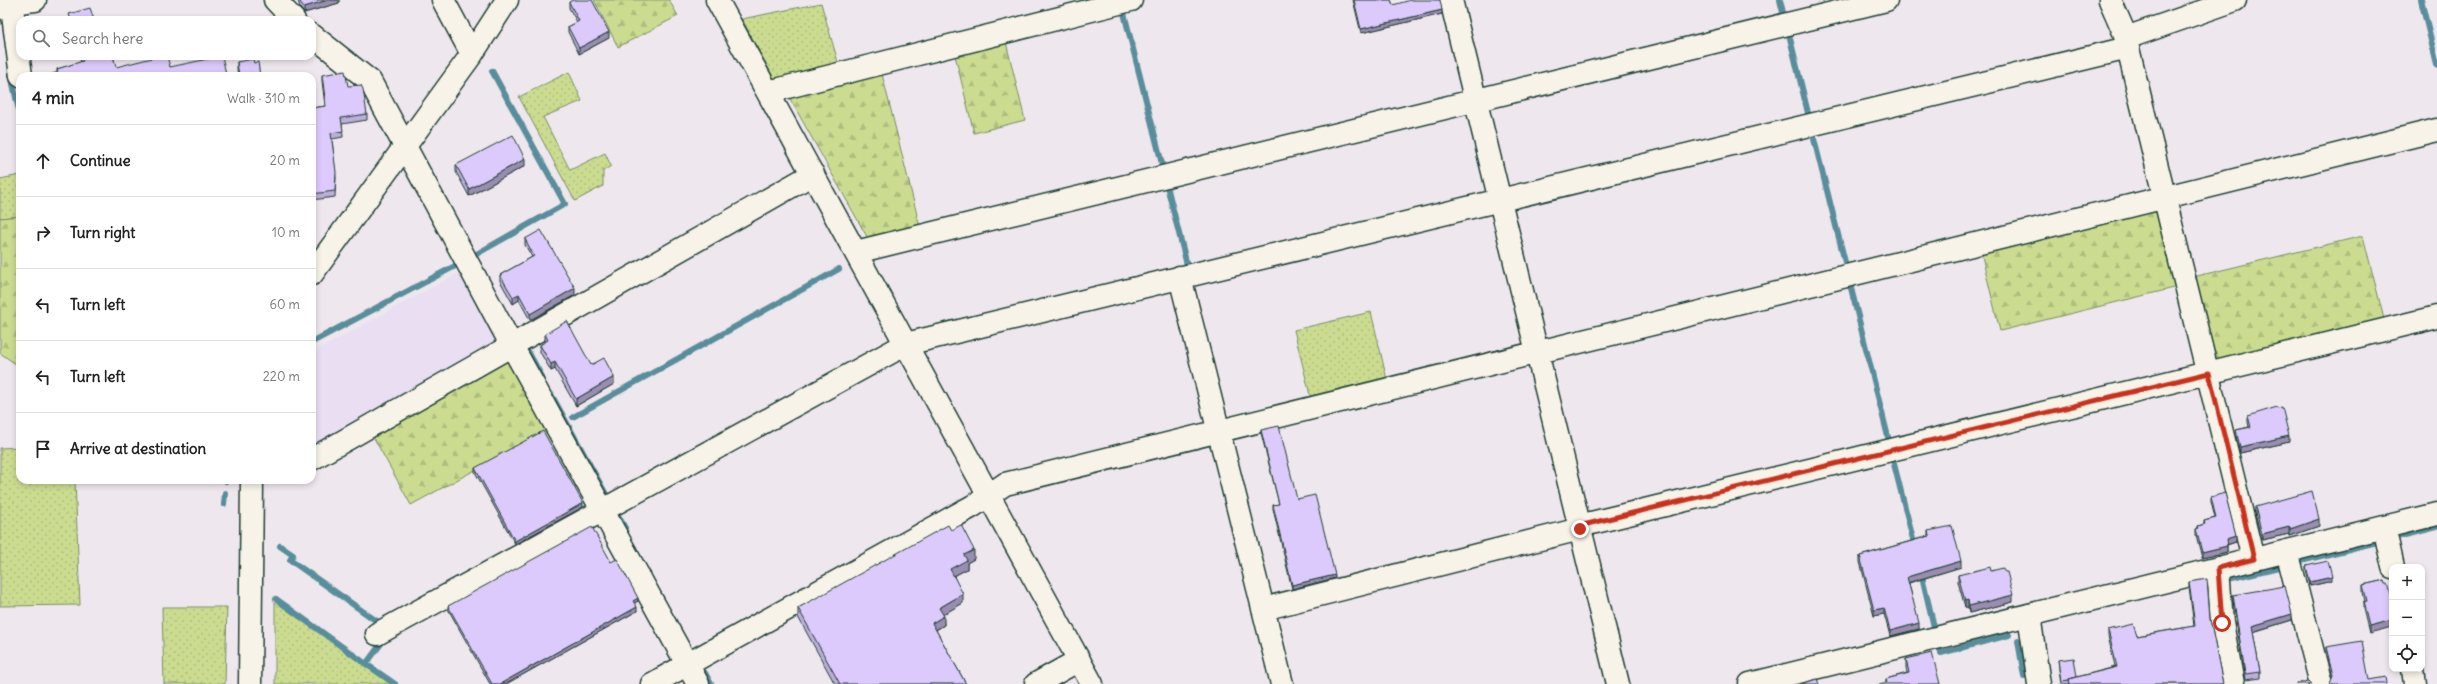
<!DOCTYPE html>
<meta charset="utf-8">
<style>
body{margin:0;font-family:Delius,sans-serif;background:#f6f6f6;color:#222}
.controls{position:absolute;right:12px;bottom:12px;display:grid;overflow:hidden;border-radius:8px;box-shadow:0 2px 6px #0003}
.controls button{width:36px;height:36px;display:grid;place-items:center;padding:0;border:0;border-bottom:1px solid #e0e0e0;background:#fff;color:#222;font:20px sans-serif}
.stop{position:absolute;width:12px;height:12px;margin:-9px;border:3px solid #c8321e;border-radius:50%;background:#fff}
.stop.end{background:#c8321e;border-color:#fff;box-shadow:0 1px 4px #0008}
.list{margin:0;padding:0;list-style:none}
h2{display:flex;justify-content:space-between;align-items:center;height:52px;margin:0;padding:0 16px;font-size:17px}
h2 small{font-size:13px;font-weight:400;color:#767676}
.list li{display:grid;grid-template-columns:26px 1fr auto;gap:12px;align-items:center;box-sizing:border-box;height:72px;padding:0 16px;border-top:1px solid #e0e0e0}
.list b{display:block;font-size:15px;white-space:nowrap}
.list em{font-size:13px;font-style:normal;color:#767676}
.icon{flex:none;width:22px;height:22px;fill:none;stroke:currentColor;stroke-width:2;stroke-linecap:round;stroke-linejoin:round}
.map{position:relative;flex:none;width:2437px;height:684px;overflow:hidden}
.search{position:absolute;background:#fff;box-shadow:0 2px 6px #0003;left:16px;top:16px;width:300px;height:44px;display:flex;align-items:center;gap:10px;box-sizing:border-box;padding:0 14px;border-radius:12px;color:#767676;font-size:15px}
.panel{position:absolute;background:#fff;box-shadow:0 2px 6px #0003;left:16px;top:72px;width:300px;height:412px;border-radius:12px}
.map>svg:first-child{display:block}
.built{fill:#e9def2}
.grass{fill:url(#grass-dots);stroke:#758c62}
.forest{fill:url(#forest-firs);stroke:#758c62}
.lines{fill:none;stroke-linecap:round;stroke-linejoin:round}
.stream{stroke:#598e9b;stroke-width:6}
.street-casing{stroke:#1f3d34;stroke-width:25}
.secondary-casing{stroke:#1f3d34;stroke-width:25}
.street{stroke:#f7f3e8;stroke-width:22}
.secondary{stroke:#f7f3e8;stroke-width:22}
.wall{fill:#bdaed9;stroke:#1f3d34}
.shaded-wall{fill:#9a8db0;stroke:#1f3d34}
.building{fill:#dccafc;stroke:#1f3d34}
.route{stroke:#c8321e;stroke-width:5}
</style>
<div class="map">
<svg width="2437" height="684" viewBox="0 0 2437 684">
<defs>
<pattern id="grass-dots" width="8" height="8" patternUnits="userSpaceOnUse"><rect width="8" height="8" fill="#cbdc90"/><path d="M2 2h.1M6 6h.1" fill="none" stroke="#aebe7d" stroke-width="1.8" stroke-linecap="round"/></pattern>
<pattern id="forest-firs" width="22" height="20" patternUnits="userSpaceOnUse"><rect width="22" height="20" fill="#cbdc90"/><path d="M5 1l3.5 6h-7zM16 11l3.5 6h-7z" fill="#aebe7d"/></pattern>
</defs>
<rect width="100%" height="100%" fill="#efe7ee"/>
<filter id="ink" filterUnits="userSpaceOnUse"><feTurbulence type="fractalNoise" baseFrequency=".025" numOctaves="2"/><feDisplacementMap in="SourceGraphic" scale="8" xChannelSelector="R" yChannelSelector="G"/><feConvolveMatrix kernelMatrix="1 2 1 2 8 2 1 2 1" color-interpolation-filters="sRGB"/></filter>
<g filter="url(#ink)">
<path class="built" d="M462,271L502,342L312,452V353Z"/>
<path class="grass" d="M821,3L840,69L776,82L742,19Z
M569,72L582,101L543,117L570,170L605,153L611,166L603,171V186L575,201L519,97Z
M20,175V216L0,218V179Z
M1371,312L1388,384L1312,403L1294,330Z
M20,447V480H75L80,605L0,606V448Z
M275,600L391,684H275Z
M162,607H227L225,684H164Z"/>
<path class="forest" d="M594,0H669L678,16L618,47Z
M1004,34L1025,120L974,133L953,47Z
M880,66L921,231L871,244L788,95Z
M2159,207L2178,287L2000,331L1980,248Z
M20,216V367L0,353V218Z
M2363,236L2385,323L2214,362L2193,277Z
M503,355L511,359L550,429L411,505L370,431Z"/>
<g class="lines">
<path class="stream" d="M1780,0L1785,21
M2421,0L2437,65
M1123,9L1164,172
M1788,30L1808,113
M11,75L20,115
M1812,131L1847,270
M1166,182L1188,269
M473,256L565,204L492,71
M1849,280L1890,445
M314,341L457,265
M524,344L542,377
M551,394L608,498
M573,417L839,269
M1892,456L1915,547
M226,481L227,480
M224,504L225,493
M615,510L625,528
M2393,538L2437,527
M280,546L293,555L290,560L378,622
M2297,562L2377,542
M1921,572L1934,627
M2228,579L2283,566
M276,599L366,664L383,641
M2018,641L2024,676
M1940,649L1941,653L2009,635
M366,664L395,684
M705,673L711,684"/>
<g class="street-casing">
<path id="street" d="M11,0L21,76
M275,0L294,20
M443,0L472,54
M1451,0L1618,684
M2110,0L2124,32L2253,559
M0,8L11,3L35,0
M312,35L370,81L512,346L698,684
M2126,38L2235,0
M768,92L1131,0
M856,252L1886,0
M1180,277L1282,684
M312,459L813,174
M1579,526L2437,317
M2384,527L2393,567
M2287,551L2321,684
M2218,568L2222,623L2233,684
M1263,609L1580,529
M2029,615L2039,684
M377,634L906,344L2128,48
M2413,669L2415,684
M652,684L973,506L1005,484L2437,130
M1036,684L1079,660
M1750,684L2437,514"/>
</g>
<g class="secondary-casing">
<path id="secondary" d="M717,0L1092,684
M312,274L472,54L507,0
M250,684L252,480"/>
</g>
<use href="#street" class="street"/>
<use href="#secondary" class="secondary"/>
</g>
<path class="wall" d="M298,0H339V3L304,13L300,8Z
M1353,0H1391L1393,5L1442,14L1361,33Z
M569,2L609,38L579,54L568,32V27L577,22L569,8Z
M79,56H113L116,67H170L226,76L57,73V69L81,62Z
M237,62L254,63L260,76H238L237,69Z
M322,75L348,86L367,114V120L342,124L343,137L332,139L336,178L335,197L312,200V108L325,106L322,81Z
M456,165L525,166L469,196L456,172Z
M525,239L575,295L530,320L519,300L513,304L500,281V275L532,257L525,245Z
M545,334L591,365L614,384L576,406L555,369L551,371L540,352V345L545,342Z
M2248,416L2289,442L2240,453L2236,436V430L2249,427L2248,422Z
M1261,430L1297,499L1335,578L1292,589L1273,509V505L1279,504L1261,433Z
M475,468L583,507L515,544L475,472Z
M2211,497L2236,542L2227,545V552L2202,558L2196,535V529L2198,528V526L2204,524V521L2215,518L2211,502Z
M2255,507L2319,526L2290,536L2289,534L2262,540L2255,514Z
M951,530L974,559L967,563V569L954,576L963,603L943,614L944,625L936,630L966,684H835L798,617V608Z
M1928,531L1961,567L1909,583L1919,629L1890,636L1884,614L1874,616L1860,562V556L1928,536Z
M611,562L638,601L634,603L637,611L506,684H490L448,609V606Z
M2306,566L2332,581L2310,586L2306,569Z
M1991,571L2013,602L1969,613L1968,607H1965L1958,582V575Z
M2385,580L2369,633L2363,609V602H2365L2363,592V585Z
M2189,582L2210,619L2223,684H2061L2058,660L2077,677L2115,667L2108,636V630L2137,636L2194,626L2189,588Z
M2233,595L2292,620L2253,632L2260,672V678L2245,680L2233,601Z
M2326,647L2369,680L2332,678L2326,653Z
M1906,659L1940,684L1886,682V679L1907,673L1906,669Z"/>
<path class="shaded-wall" d="M328,0H339V3L304,13V7Z
M1442,10V14L1361,33V29Z
M609,32V38L579,54V48Z
M525,159V166L469,196V189Z
M575,288V295L530,320V314Z
M519,294V300L513,304V297Z
M555,362V369L551,371V364Z
M614,377V384L576,406V399Z
M2289,436V442L2240,453V447Z
M583,503V507L515,544V541Z
M2319,519V526L2290,536V529Z
M2289,527V534L2262,540V534Z
M2236,536V542L2226,545V539Z
M2227,546V552L2202,558V552Z
M974,550V559L967,563V569L950,578V569L964,555Z
M1961,561V567L1907,583V577Z
M1335,575V578L1292,589V585Z
M2332,577V581L2310,586V582Z
M963,594V603L939,617V608Z
M2013,595V602L1969,613V606Z
M638,598V601L633,604V601Z
M1968,600V607H1965V601Z
M637,607V611L506,684H500Z
M1884,608V614L1874,616V610Z
M2292,614V620L2252,632V626Z
M944,616V625L932,632V623Z
M2392,620V627L2369,633V626Z
M1919,623V629L1890,636V631Z"/>
<path class="building" d="M299,0H328L304,7L300,2Z
M573,0H592L609,32L579,48L568,27L579,21L569,2Z
M1354,0H1391L1393,5L1411,0H1440L1442,10L1361,29Z
M90,8L94,20H71L69,14Z
M81,56H113L116,67L160,56H167L170,67L222,56L226,74L218,76H47L58,72L57,69L83,61Z
M253,59L254,63L258,62L260,76H239L237,62Z
M345,71L348,86L361,85L363,89L367,114L341,118L343,131L331,133L336,172L335,191L312,194V108L326,106L322,75Z
M513,135L525,159L469,189L456,165Z
M541,230L575,288L530,314L519,294L513,297L500,275L534,256L525,239Z
M567,321L591,365L604,358L614,377L576,399L555,362L551,364L540,345L548,340L545,334Z
M2277,407V408L2282,407L2289,436L2240,447L2236,430L2251,427L2248,416Z
M1279,426L1297,499L1315,495L1335,575L1292,585L1273,505L1279,504L1261,430Z
M543,431L583,503L515,541L475,468Z
M2312,491L2319,519L2290,529L2289,527L2262,534L2255,507Z
M2225,493L2236,536L2226,539L2227,546L2202,552L2196,529L2199,528L2198,526L2205,524L2204,521L2216,518L2211,497Z
M948,525L951,530L961,525L974,550L964,555L967,560L950,569L963,594L939,608L944,616L932,623L966,684H840L798,608Z
M1952,526L1961,561L1907,577L1919,623L1890,631L1884,608L1874,610L1860,556L1929,536L1928,531Z
M592,527L611,562L617,559L638,598L633,601L637,607L500,684H492L448,606Z
M2328,561L2332,577L2310,582L2306,566Z
M1990,567L1991,571L2003,568L2005,572H2007L2013,595L1969,606L1968,600L1965,601L1958,575Z
M2207,579L2210,619L2223,684H2070L2069,679L2117,667L2108,630L2133,624L2137,636L2195,626L2189,582Z
M2385,580L2386,583H2388L2392,599V620L2369,626L2363,602L2367,601L2363,585Z
M2285,586L2292,614L2252,626L2260,672L2245,674L2233,595Z
M2362,641L2369,680L2386,677L2387,684H2330L2333,675L2326,647Z
M1932,653L1940,684H1879L1887,682L1886,679L1909,673L1906,659Z
M2074,658L2077,677L2069,679V680L2061,681L2058,660Z
M1817,679L1819,684H1801Z
M2309,681L2312,684H2297V683Z"/>
</g>
<g class="lines" filter="url(#ink)">
<path class="route" d="M1580,529L1579,526L2209,373L2254,559L2218,568L2222,623"/>
</g>
</svg>
<div class="controls">
<button>+</button>
<button>−</button>
<button><svg class="icon" aria-label="locate" viewBox="0 0 24 24"><circle cx="12" cy="12" r="6"/><path d="M12 2v4M12 18v4M2 12h4M18 12h4"/></svg></button>
</div>
<div class="stop" style="left:2222px;top:623px"></div>
<div class="stop end" style="left:1580px;top:529px"></div>
<div class="search"><svg class="icon" aria-label="search" viewBox="0 0 24 24"><circle cx="10" cy="10" r="6"/><path d="M15 15l6 6"/></svg>Search here</div>
<section class="panel">
<h2>4 min<small>Walk · 310 m</small></h2>
<ul class="list">
<li><svg class="icon" aria-label="ahead" viewBox="0 0 24 24"><path d="M12 20V5M6 11l6-6 6 6"/></svg><div><b>Continue</b></div><em>20 m</em></li>
<li><svg class="icon" aria-label="right" viewBox="0 0 24 24"><path d="M7 20v-9h11M14 6l5 5-5 5"/></svg><div><b>Turn right</b></div><em>10 m</em></li>
<li><svg class="icon" aria-label="left" viewBox="0 0 24 24"><path d="M17 20v-9H6M10 6l-5 5 5 5"/></svg><div><b>Turn left</b></div><em>60 m</em></li>
<li><svg class="icon" aria-label="left" viewBox="0 0 24 24"><path d="M17 20v-9H6M10 6l-5 5 5 5"/></svg><div><b>Turn left</b></div><em>220 m</em></li>
<li><svg class="icon" aria-label="arrive" viewBox="0 0 24 24"><path d="M6 21V4h12l-3 4 3 4H6"/></svg><div><b>Arrive at destination</b></div></li>
</ul>
</section>
</div>
